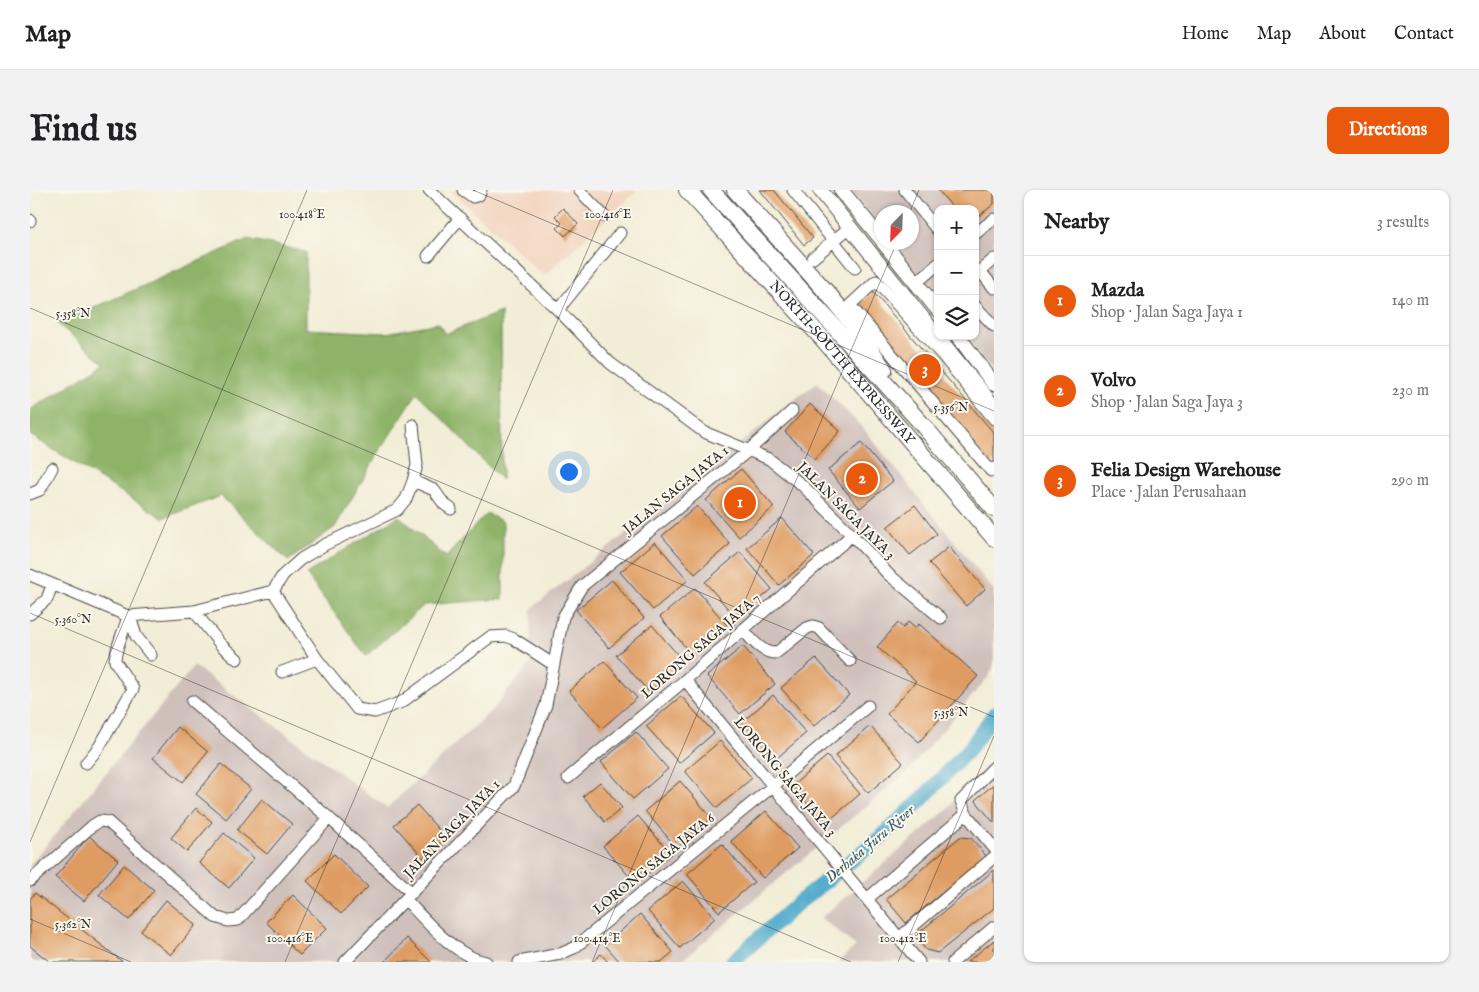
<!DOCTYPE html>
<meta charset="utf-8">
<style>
body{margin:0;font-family:"IM FELL English",serif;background:#f2f2f2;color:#202124}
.controls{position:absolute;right:15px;top:15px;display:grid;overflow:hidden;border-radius:10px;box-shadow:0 1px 4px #0004}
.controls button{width:45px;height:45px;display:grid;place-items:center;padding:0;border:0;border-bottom:1px solid #e0e0e0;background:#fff;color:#202124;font:25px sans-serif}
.compass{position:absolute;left:844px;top:15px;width:45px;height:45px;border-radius:50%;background:#fff;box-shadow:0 1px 4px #0004;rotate:203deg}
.you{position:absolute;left:538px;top:281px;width:18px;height:18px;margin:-12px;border:4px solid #fff;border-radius:50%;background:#1a73e8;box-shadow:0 0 0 8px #1a73e833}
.badge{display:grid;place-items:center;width:32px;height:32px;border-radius:50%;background:#ea580c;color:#fff;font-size:16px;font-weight:700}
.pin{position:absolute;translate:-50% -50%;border:2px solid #fff;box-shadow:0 1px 5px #0006}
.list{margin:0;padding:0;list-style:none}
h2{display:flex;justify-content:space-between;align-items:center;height:65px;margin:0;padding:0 20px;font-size:21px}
h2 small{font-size:16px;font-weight:400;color:#757577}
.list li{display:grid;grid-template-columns:32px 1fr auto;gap:15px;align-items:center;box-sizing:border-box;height:90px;padding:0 20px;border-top:1px solid #e0e0e0}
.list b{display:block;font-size:19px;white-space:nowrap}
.list p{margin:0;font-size:16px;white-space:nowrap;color:#757577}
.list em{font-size:16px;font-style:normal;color:#757577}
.icon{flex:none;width:28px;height:28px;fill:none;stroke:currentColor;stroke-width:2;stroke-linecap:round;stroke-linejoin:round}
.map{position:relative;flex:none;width:964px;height:772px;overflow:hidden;border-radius:10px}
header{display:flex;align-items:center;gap:30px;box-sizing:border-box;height:70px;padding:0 25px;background:#fff;border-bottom:1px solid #e0e0e0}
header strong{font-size:24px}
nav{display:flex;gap:28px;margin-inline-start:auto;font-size:18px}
.intro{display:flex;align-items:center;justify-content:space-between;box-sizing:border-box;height:120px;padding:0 30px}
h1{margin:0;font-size:35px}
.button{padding:12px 22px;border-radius:10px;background:#ea580c;color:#fff;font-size:18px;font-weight:700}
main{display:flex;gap:30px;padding:0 30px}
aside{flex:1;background:#fff;border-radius:10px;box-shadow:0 1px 4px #0004}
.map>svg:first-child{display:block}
.built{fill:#f3d4bf}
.industrial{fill:#cfc0bb}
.forest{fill:#8eb368;stroke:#5c6f4a}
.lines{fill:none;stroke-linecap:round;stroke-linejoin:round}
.river{stroke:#4ea9cc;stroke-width:15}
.building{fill:#df9c62}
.minor-casing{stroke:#494845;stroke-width:13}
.major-casing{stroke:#494845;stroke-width:16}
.highway-casing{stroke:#494845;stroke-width:18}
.minor{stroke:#fff;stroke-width:11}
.major{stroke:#fff;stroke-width:14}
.highway{stroke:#fff;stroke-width:16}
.ticks{fill:none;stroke:#2b2b2b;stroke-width:1;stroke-opacity:0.45}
.labels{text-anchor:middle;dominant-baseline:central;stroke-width:4;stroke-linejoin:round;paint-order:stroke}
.street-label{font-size:14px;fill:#2b2b2b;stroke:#fbf7ec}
.water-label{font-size:15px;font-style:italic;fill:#395d6b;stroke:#fbf7ec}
.ticks-label{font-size:12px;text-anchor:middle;fill:#2b2b2b;stroke:#fbf7ec;stroke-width:4;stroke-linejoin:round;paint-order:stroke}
</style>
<header>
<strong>Map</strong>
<nav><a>Home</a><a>Map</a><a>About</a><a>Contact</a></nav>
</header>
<div class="intro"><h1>Find us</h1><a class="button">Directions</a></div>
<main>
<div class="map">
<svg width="964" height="772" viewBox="0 0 964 772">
<rect width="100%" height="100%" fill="#fbf7ec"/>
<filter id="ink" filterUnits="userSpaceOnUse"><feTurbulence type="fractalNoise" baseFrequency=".02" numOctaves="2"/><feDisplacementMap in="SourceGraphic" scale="10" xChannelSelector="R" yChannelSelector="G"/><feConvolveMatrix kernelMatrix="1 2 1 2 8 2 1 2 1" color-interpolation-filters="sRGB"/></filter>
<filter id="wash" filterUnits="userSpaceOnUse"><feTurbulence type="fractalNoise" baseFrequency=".0096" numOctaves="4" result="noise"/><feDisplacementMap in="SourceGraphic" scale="20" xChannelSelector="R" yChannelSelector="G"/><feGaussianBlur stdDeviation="1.12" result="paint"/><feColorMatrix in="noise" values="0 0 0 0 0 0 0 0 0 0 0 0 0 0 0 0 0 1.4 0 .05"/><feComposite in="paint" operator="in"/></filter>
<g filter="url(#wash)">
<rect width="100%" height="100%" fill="#f2edd6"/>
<path class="built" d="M420,0H608L514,86Z"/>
<path class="industrial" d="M820,0H964V184L934,146H945V19H908V112L861,53L882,52V22H852L851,40Z
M787,192L832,237L964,401V475L959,486L877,582L650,772H0V675L164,476L357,618L463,519L500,474L501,419Z
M964,569V772H808L826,756L791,728L919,618L930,602Z"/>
<path class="forest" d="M218,49L276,62V139L356,143L408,133L415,144L471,122L472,290L387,203L352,257L305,337L258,371L191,306L133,328L0,245V220L75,173L28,134Z
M457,323L473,332V409L394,415L336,466L276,384L369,326L416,367Z"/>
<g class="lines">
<path class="river" d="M702,772L768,713L850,648L891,610L940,558L964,524"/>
</g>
<g id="blocks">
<path class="building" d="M730,0H744L783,48L774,55Z
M908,0H964V14L945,29V19H924Z
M533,18L548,34L535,46L527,38L532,33L525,26Z
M843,102L964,243V272L961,275L826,117Z
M780,214L810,241L785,269L755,242Z
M831,253L863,291L830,318L798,280Z
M711,279L744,317L709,347L676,310Z
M885,315L907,344L880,365L857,337Z
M667,316L700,354L665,384L632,346Z
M752,328L784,365L749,395L717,358Z
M625,352L658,390L623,420L590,382Z
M919,357L955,399L936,416L899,373Z
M710,362L742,399L707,429L675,392Z
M582,390L614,428L579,458L546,420Z
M665,398L697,435L662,465L630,427Z
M878,432L885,438L889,434L948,486L889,552L857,524L886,491L847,457L868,433L873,438Z
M622,435L654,472L619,502L586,465Z
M713,456L745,494L710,524L677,486Z
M786,468L819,505L784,536L751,498Z
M574,471L607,508L572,538L539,501Z
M743,505L776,543L741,573L709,535Z
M651,506L684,543L649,573L616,536Z
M840,536L873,573L838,603L805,566Z
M148,537L178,562L153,592L123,568Z
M606,542L638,579L603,609L571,572Z
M690,551L722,588L687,618L655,581Z
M797,566L830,604L795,634L762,596Z
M191,574L221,599L196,629L166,604Z
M650,591L682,628L647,658L615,621Z
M570,592L592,618L575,632L553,606Z
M964,594V633L945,610Z
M232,609L262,634L237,664L207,640Z
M387,615L416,648L393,668L364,635Z
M166,618L182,632L157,662L141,648Z
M736,621L768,658L733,688L701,651Z
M608,626L641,664L606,694L573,656Z
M194,643L224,668L199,698L169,673Z
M59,646L88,670L54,711L25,687Z
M930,647L941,648L956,666L876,733L856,709Z
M692,654L724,692L689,722L657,684Z
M304,664L338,697L311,724L277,691Z
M94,675L124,700L99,730L69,705Z
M964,680V718L908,763L896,760L885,746Z
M653,691L685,728L650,758L618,721Z
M5,703L93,772H20L0,756V709Z
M263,705L297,738L270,765L236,732Z
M136,710L166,735L141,765L111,741Z
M610,724L643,762L631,772H590L575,755Z
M377,748L401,772H354Z
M964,750V772H937Z
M571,764L578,772H562Z"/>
</g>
</g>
<g filter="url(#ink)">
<use href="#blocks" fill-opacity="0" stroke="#494845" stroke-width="1"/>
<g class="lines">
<g class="minor-casing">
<path id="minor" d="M399,0L528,120L580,173L674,242L739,269L773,296L822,345L858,384L911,428
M433,0L443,7L449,5L451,0
M549,0L574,26
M763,0L825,78
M875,0L908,41
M0,31V30
M945,44L964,29
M398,66L430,28
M783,68L820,37
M950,81L964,98
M945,85L964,69
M886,93L908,74
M945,116L964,136
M528,120L590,43
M964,229L913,166L846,91L820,115L961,281L964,278
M383,291L404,300L414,314L421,319
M0,304L10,300L22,278
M0,385L98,426L164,421L243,401L253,385L271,369L294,355L367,320L376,309L383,291L387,275L383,235
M243,401L287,469L327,519L345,522L372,512L460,447L476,446L484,449L524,475
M164,421L191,455L207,469
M0,424L17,409L22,395
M98,426L102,433L106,446L121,465
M713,440C721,449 733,464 746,463L777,438L783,436L789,438L820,471
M252,482L287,469
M655,490L889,772
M162,511L299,628L382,703
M56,573L69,557L103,499L85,471C85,458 95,440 98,426
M964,577L931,611L936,624L964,658
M538,588L655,490L822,345
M0,691L62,636L70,631L78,632L185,727L198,731L208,730L299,628
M837,709L936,624
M376,710C396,731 426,767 456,772
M869,748L964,667
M315,772L484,596L516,515L533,427L552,396L718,261L762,221
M489,772L530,764L544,758L743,596L838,516
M923,772L964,737"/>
</g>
<g class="major-casing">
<path id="major" d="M790,0L964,217
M811,0L852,50
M853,52L908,120
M928,146L964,194"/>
</g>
<g class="highway-casing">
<g id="highway">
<path id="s1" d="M657,0L791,147L964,348"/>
<path d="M681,0L891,233L964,319"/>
<path d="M705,0L800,106L829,142L854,180"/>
</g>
</g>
<use href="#minor" class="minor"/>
<use href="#major" class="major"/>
<use href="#highway" class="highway"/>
</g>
</g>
<path class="ticks" d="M443,0L964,221M880,22L889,0M0,118L964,527M0,423L821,772M0,652L277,0M0,729L101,772M255,772L583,0M562,772L867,52M868,772L964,546"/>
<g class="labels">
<g class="street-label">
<text stroke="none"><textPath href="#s1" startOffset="232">NORTH–SOUTH EXPRESSWAY</textPath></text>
<text transform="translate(646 300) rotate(-39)">JALAN SAGA JAYA 1</text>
<text transform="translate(816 321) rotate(45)">JALAN SAGA JAYA 3</text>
<text transform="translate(671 456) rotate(-41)">LORONG SAGA JAYA 7</text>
<text transform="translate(755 587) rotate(50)">LORONG SAGA JAYA 3</text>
<text transform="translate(422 639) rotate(-46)">JALAN SAGA JAYA 1</text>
<text transform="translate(624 674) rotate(-39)">LORONG SAGA JAYA 6</text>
</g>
<g class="water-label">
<text transform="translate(840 654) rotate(-40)">Derhaka Juru River</text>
</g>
</g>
<g class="ticks-label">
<text x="272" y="28">100.418°E</text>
<text x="578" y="28">100.416°E</text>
<text x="43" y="127">5.358°N</text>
<text x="921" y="221">5.356°N</text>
<text x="43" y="433">5.360°N</text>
<text x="921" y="526">5.358°N</text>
<text x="43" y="738">5.362°N</text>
<text x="260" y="752">100.416°E</text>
<text x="567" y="752">100.414°E</text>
<text x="873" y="752">100.412°E</text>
</g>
</svg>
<div class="controls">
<button>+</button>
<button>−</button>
<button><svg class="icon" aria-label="layers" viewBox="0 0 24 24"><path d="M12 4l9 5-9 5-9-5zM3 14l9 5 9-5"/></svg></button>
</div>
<svg class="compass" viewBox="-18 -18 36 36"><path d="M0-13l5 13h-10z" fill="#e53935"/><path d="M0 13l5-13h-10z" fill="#757577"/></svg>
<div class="you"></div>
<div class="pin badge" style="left:710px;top:313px">1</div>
<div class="pin badge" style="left:832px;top:289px">2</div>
<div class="pin badge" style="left:895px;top:180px">3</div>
</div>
<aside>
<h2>Nearby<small>3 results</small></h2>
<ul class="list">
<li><span class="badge">1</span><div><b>Mazda</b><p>Shop · Jalan Saga Jaya 1</p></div><em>140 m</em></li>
<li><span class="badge">2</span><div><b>Volvo</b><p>Shop · Jalan Saga Jaya 3</p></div><em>230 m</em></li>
<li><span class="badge">3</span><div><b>Felia Design Warehouse</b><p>Place · Jalan Perusahaan</p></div><em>290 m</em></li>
</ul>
</aside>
</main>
